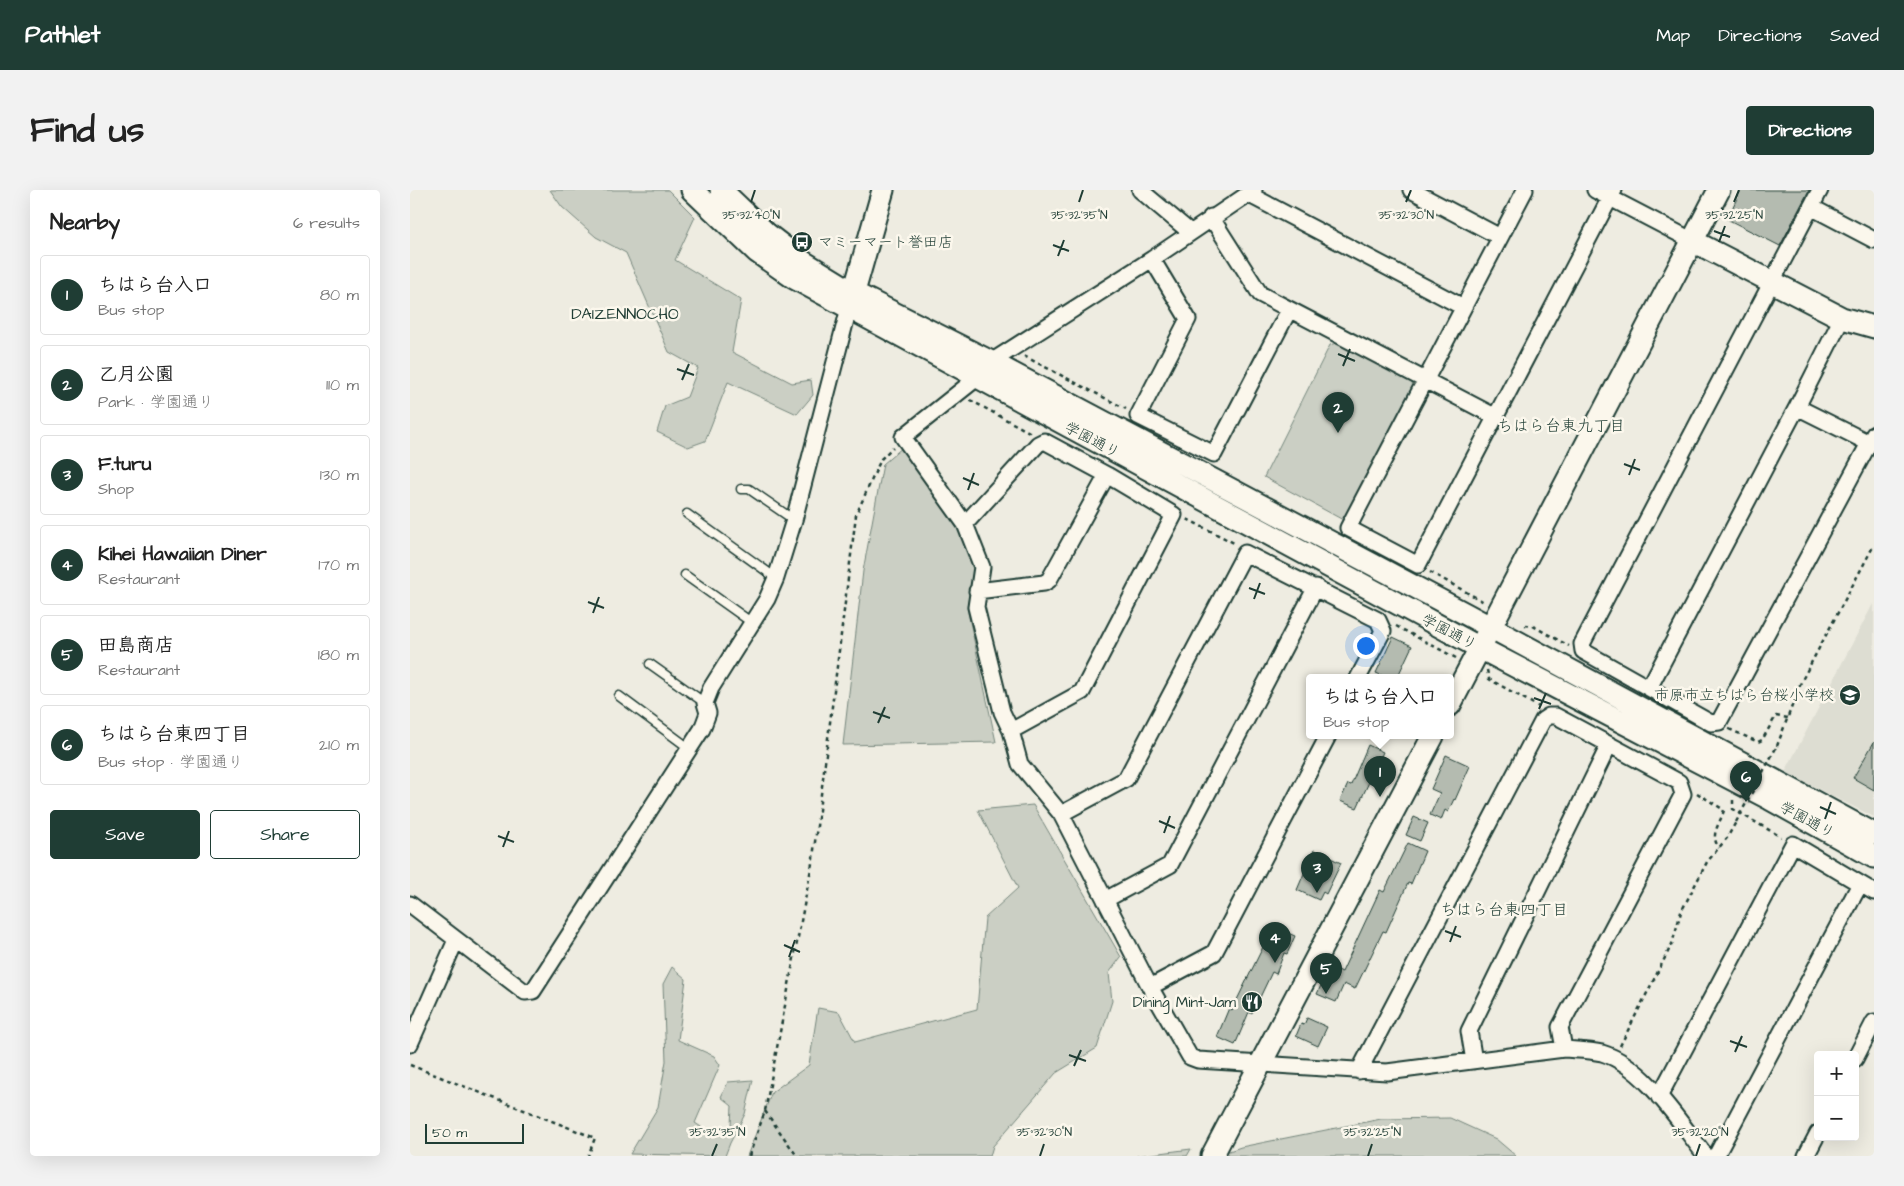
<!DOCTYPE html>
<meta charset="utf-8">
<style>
body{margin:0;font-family:"Architects Daughter","Klee One",sans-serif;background:#f2f2f2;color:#222}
.controls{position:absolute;right:15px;bottom:15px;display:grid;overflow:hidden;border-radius:5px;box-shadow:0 5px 20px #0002}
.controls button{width:45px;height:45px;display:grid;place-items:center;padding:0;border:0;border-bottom:1px solid #e0e0e0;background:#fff;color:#222;font:25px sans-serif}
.scale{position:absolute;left:15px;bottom:12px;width:99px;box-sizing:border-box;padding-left:5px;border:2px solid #1f3d34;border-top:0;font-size:14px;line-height:18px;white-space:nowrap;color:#1f3d34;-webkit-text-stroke:4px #fbf7ec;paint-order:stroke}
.you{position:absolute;left:955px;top:455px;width:18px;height:18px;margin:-12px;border:4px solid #fff;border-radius:50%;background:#1a73e8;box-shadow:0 0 0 8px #1a73e833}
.badge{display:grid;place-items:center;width:32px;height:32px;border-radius:50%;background:#1f3d34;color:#fff;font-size:16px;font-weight:700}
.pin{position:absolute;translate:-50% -41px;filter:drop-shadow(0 1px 2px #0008)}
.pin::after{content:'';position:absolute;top:26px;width:18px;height:15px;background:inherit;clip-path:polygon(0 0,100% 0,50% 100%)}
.popup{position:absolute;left:896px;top:484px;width:148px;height:65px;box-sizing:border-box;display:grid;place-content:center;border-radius:5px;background:#fff;filter:drop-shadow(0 1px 4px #0005);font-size:16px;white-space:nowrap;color:#767676}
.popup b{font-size:19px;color:#222}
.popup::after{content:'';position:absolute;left:50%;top:100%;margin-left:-10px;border:10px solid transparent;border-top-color:#fff}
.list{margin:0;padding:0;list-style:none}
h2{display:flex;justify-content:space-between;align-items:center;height:65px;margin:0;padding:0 20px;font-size:21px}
h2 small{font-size:16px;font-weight:400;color:#767676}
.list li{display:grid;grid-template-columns:32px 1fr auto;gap:15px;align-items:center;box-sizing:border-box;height:80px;margin:0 10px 10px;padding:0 10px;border:1px solid #e0e0e0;border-radius:5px}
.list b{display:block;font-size:19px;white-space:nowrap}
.list p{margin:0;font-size:16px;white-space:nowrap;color:#767676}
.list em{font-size:16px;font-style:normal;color:#767676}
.actions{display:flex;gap:10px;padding:15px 20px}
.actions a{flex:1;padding:11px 0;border:1px solid #1f3d34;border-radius:5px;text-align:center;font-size:18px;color:#1f3d34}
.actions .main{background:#1f3d34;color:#fff}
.map{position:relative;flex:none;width:1464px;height:966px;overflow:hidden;border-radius:5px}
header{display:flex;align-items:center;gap:30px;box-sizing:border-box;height:70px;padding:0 25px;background:#1f3d34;color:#fff}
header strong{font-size:24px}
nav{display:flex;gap:28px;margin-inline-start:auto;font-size:18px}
.intro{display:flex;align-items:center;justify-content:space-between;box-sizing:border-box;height:120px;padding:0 30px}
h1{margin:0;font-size:35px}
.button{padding:12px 22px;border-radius:5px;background:#1f3d34;color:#fff;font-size:18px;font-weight:700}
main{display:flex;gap:30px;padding:0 30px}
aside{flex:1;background:#fff;border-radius:5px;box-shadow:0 5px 20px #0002}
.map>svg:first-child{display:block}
.built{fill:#ddddd2}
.green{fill:#cbcfc4;stroke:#75867c}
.building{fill:#b4bbb0;stroke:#1f3d34}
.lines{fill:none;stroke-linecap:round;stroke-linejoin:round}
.lane-casing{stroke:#1f3d34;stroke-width:11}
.street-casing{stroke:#1f3d34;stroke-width:19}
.secondary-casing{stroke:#1f3d34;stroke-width:25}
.path{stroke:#1f3d34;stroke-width:2.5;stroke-dasharray:4 4;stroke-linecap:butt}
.lane{stroke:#fbf7ec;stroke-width:8}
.street{stroke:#fbf7ec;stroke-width:15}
.secondary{stroke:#fbf7ec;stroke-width:21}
.path-bridge{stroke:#1f3d34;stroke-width:2.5;stroke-dasharray:4 4;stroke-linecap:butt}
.ticks{fill:none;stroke:#1f3d34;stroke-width:2}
.labels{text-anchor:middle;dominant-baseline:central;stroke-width:5;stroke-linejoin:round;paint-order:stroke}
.poi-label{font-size:15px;fill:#1f3d34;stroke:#fbf7ec;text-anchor:end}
.street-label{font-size:15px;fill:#1f3d34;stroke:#fbf7ec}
.neighbourhood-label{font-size:16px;fill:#1f3d34;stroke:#fbf7ec}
.ticks-label{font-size:12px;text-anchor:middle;fill:#1f3d34;stroke:#fbf7ec;stroke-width:5;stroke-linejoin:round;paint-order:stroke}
</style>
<header>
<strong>Pathlet</strong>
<nav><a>Map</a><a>Directions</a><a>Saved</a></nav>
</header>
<div class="intro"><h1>Find us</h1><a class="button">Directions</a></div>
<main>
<aside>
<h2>Nearby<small>6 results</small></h2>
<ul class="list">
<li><span class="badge">1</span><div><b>ちはら台入口</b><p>Bus stop</p></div><em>80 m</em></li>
<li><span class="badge">2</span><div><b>乙月公園</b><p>Park · 学園通り</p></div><em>110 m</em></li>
<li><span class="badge">3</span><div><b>F.turu</b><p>Shop</p></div><em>130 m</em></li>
<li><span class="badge">4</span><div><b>Kihei Hawaiian Diner</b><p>Restaurant</p></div><em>170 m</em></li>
<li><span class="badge">5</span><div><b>田島商店</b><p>Restaurant</p></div><em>180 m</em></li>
<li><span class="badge">6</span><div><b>ちはら台東四丁目</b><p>Bus stop · 学園通り</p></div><em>210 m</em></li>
</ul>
<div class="actions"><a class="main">Save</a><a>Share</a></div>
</aside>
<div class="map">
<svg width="1464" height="966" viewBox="0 0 1464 966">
<rect width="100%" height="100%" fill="#eeece1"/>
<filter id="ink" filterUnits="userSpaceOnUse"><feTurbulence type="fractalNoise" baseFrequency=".02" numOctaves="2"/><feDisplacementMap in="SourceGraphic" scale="10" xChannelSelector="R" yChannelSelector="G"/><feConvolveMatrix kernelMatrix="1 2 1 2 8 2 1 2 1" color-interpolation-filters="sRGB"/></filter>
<g filter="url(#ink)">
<path class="built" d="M1464,412V627L1375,582Z"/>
<path class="green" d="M140,0H258L285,27L265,70L331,110L322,162L382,193L401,190L403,205L387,224L318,192L295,251L278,257L247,242L255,216L277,207L288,178L259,162L216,63L186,47L152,17Z
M926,153L1002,192L1003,199L935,331L854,287L920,155Z
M493,257L548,333L564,377L557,418L586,552L433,555L453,381L473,274Z
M623,615L711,767L699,783L702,811L687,858L646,883L583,956L580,966H337L362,902L399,875L408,818L429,822L445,852L567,819L575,728L608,698L568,620Z
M262,777L276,789L268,850L304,866L310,875L285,933L305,946L321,935L322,916L311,907L318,892L343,890L335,924L320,953L315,966L220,964L248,917L256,871L253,794Z
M1040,928L1086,949L1106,966H804L831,957L971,929Z
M781,959L777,966H727Z"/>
<path class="building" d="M1331,0H1399L1370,56L1317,29Z
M983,447L1002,456L987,488H978L966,483Z
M1464,552V600L1443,588Z
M958,555L973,562L947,618L930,611L938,594L941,595Z
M1036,565L1060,576L1045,610L1044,609L1038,622L1035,620L1031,630L1020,625L1030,603L1021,599Z
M1004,627L1018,633L1010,651L996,645Z
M998,653L1015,661L1001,694L998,693L976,742L973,741L945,799L934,794L926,812L907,804L914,789L923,793L928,780L932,782L970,700L974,702Z
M904,660L931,673L916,704L913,702L909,710L887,700Z
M868,739L885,746L877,764L874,763L866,784L862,782L842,824L839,822L825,855L807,847L819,818L822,820L853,757L859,760Z
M897,828L917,837L908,856L886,846L891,834L894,835Z"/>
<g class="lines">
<g class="lane-casing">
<path id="lane" d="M331,299H339L384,330
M277,324L366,388
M275,385L341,432
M240,474L295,513
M209,506L279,558"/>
</g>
<g class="street-casing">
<path id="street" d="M730,0L780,42
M1001,0L1090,47
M1115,0L938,338L1008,375L1204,0
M1185,0L1283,51
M1410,0L1172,454L1173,461L1301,533L1309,532L1464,244
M838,4L1053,117
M1401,17L1464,50
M801,27L850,104L1086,227
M742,69L778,129L728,226L804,264L879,120
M581,172L742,69L844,0
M567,188L493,247L555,334L572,377L566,417L592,522L601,541L610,574L651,624L740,797L780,867L788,870L977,882L1154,859C1166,860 1180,860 1192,863C1235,876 1269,932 1296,966
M1387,217L1459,253
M555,334L628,254L634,251L697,285L764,325L672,502L601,541
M567,401L634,393L639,390L697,285
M1239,498L1387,217L1432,128
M651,624L716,589L835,363L968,430L973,441L948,488
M695,710L760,675L906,397
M0,714L115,802L123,801L292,539L298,523L295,513L301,498L357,409L366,388L384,330L439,118
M740,797L804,763L918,546
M0,854L46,750
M1445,869L1464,832
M1064,871L1059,841L1199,555
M949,881L1133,530L1139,526H1146L1269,592L1273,604L1150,837L1154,859
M1249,907L1383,654L1464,702
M1306,966L1450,694
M1396,966L1408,943"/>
</g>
<g class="secondary-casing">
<path id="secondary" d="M282,0L347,62L384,88L1070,458L1360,609L1464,667
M311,0L357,44L392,71L444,103L581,172L1054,423L1464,644
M1283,51L1432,128L1464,137
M440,116L473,0
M1040,515L1309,0
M802,966L1023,546"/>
</g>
<path class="path" d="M614,166L716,219
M560,210L621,243
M777,329L826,354
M1020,382L1076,413
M1115,435L1123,436L1159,456
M986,436L1046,468
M1077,480L1079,489L1129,517
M1319,539L1348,552L1352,550L1366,526L1378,528
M1367,556L1391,492L1464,355
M1287,603L1314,620C1310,635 1299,644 1309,658
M1323,610V619L1371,647
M1210,856L1262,754L1271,722L1297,672L1317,648L1326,632
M0,875L185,948L178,966
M355,921L387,966
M339,966L355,921L403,668L446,325L471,269L483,257"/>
<use href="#lane" class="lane"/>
<use href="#street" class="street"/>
<use href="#secondary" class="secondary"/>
<path class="path-bridge" d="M1326,632L1367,556"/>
</g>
</g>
<path class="ticks" d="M341,12L345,0M669,12L673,0M996,12L1001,0M1324,12L1329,0M1304,41L1320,47M1309,52L1315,36M643,55L659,61M648,66L654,50M928,164L945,171M933,176L940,159M267,179L284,185M272,190L279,174M1214,274L1230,280M1219,285L1225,269M553,288L569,295M558,300L564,283M839,398L855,404M844,409L850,393M178,412L194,418M183,423L189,407M1124,508L1141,514M1129,519L1136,503M463,522L480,528M468,533L475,517M1410,617L1426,624M1415,629L1421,612M749,631L765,638M754,643L760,626M88,646L104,652M93,657L99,641M1035,741L1051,747M1040,752L1046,736M374,755L390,762M379,767L385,750M1320,851L1337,857M1325,862L1332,846M659,865L676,871M664,876L671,860M302,966L307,954M630,966L634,954M958,966L962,954M1286,966L1290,954"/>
<defs>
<g id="bus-disc" transform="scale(1.125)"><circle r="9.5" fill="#1f3d34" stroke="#fbf7ec"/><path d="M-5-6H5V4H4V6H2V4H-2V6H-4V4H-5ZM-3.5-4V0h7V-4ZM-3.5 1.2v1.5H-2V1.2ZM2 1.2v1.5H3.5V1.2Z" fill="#fff"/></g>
<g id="school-disc" transform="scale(1.125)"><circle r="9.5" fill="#1f3d34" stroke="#fbf7ec"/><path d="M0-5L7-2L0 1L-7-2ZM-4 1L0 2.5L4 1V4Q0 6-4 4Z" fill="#fff"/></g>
<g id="restaurant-disc" transform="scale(1.125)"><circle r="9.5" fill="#1f3d34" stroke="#fbf7ec"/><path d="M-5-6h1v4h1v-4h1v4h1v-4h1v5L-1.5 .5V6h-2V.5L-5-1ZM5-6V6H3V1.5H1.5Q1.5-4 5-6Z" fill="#fff"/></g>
</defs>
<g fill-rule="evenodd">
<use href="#bus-disc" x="392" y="52"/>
<use href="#school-disc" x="1440" y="505"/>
<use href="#restaurant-disc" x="842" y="812"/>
</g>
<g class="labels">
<g class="poi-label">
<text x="408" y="52" text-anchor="start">マミーマート誉田店</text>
<text x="1424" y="505">市原市立ちはら台桜小学校</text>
<text x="826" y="812">Dining Mint-Jam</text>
</g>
<g class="street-label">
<text transform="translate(682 250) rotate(28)">学園通り</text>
<text transform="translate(1039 442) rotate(28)">学園通り</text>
<text transform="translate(1397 630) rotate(29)">学園通り</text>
</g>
<g class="neighbourhood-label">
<text x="215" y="124">DAIZENNOCHO</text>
<text x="1151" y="236">ちはら台東九丁目</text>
<text x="1094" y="720">ちはら台東四丁目</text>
</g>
</g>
<g class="ticks-label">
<text x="341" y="29">35°32'40"N</text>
<text x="669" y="29">35°32'35"N</text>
<text x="996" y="29">35°32'30"N</text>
<text x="1324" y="29">35°32'25"N</text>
<text x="307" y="946">35°32'35"N</text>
<text x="634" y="946">35°32'30"N</text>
<text x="962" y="946">35°32'25"N</text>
<text x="1290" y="946">35°32'20"N</text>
</g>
</svg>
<div class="controls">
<button>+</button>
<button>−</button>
</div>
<div class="scale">50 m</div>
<div class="you"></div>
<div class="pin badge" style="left:970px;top:607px">1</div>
<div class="popup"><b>ちはら台入口</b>Bus stop</div>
<div class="pin badge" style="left:928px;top:243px">2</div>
<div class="pin badge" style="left:907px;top:703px">3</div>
<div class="pin badge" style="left:865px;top:773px">4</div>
<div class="pin badge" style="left:916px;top:804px">5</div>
<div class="pin badge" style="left:1336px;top:612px">6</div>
</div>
</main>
